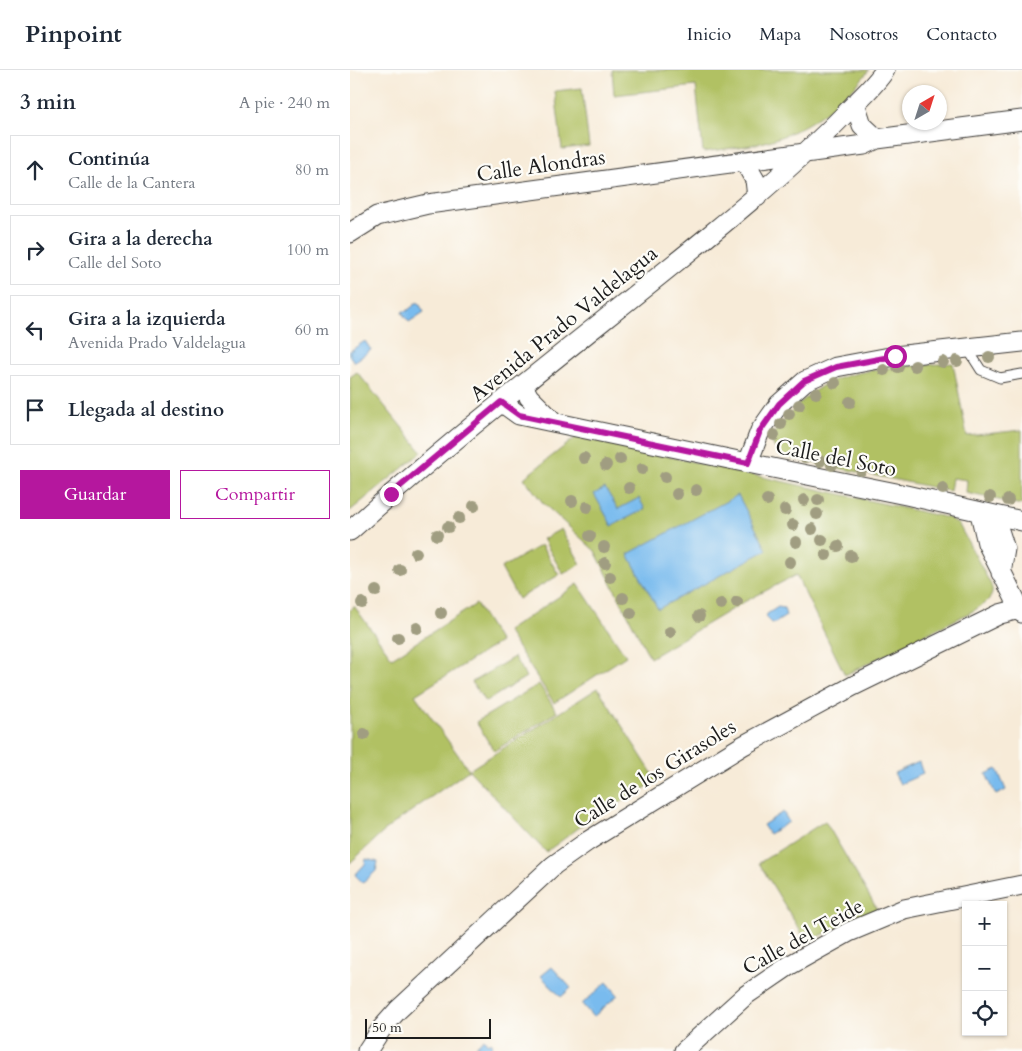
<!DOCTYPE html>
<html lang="es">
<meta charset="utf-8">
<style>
body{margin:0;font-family:Cardo,serif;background:#f2f2f3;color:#1f2937}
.controls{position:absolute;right:15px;bottom:15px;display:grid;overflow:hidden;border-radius:0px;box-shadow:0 1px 4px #0004}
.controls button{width:45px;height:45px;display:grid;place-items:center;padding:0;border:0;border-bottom:1px solid #e0e1e3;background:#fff;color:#1f2937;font:25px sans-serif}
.compass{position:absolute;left:552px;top:15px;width:45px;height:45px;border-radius:50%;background:#fff;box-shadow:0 1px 4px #0004;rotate:39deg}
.scale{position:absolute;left:15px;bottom:12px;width:126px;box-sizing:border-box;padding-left:5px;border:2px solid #1c1c1c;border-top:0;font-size:14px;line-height:18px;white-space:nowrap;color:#1c1c1c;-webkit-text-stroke:4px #fdfcf7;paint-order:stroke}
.stop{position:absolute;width:15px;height:15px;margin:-11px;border:4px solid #b5179e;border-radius:50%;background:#fff}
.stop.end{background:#b5179e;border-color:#fff;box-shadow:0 1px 5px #0008}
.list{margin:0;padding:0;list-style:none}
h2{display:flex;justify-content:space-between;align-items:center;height:65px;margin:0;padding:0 20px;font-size:21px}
h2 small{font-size:16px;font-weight:400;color:#747a83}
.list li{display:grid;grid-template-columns:32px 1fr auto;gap:15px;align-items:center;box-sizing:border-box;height:70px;margin:0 10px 10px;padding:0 10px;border:1px solid #e0e1e3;border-radius:0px}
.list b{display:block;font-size:19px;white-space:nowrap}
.list p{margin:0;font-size:16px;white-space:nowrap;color:#747a83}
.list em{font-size:16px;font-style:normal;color:#747a83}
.actions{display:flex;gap:10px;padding:15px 20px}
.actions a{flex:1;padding:11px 0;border:1px solid #b5179e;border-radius:0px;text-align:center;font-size:18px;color:#b5179e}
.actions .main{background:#b5179e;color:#fff}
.icon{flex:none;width:28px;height:28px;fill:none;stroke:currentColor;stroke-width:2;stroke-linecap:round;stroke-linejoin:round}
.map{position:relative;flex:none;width:672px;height:981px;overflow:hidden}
header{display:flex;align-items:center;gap:30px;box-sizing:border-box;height:70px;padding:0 25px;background:#fff;border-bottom:1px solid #e0e1e3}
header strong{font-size:24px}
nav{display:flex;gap:28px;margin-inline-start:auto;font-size:18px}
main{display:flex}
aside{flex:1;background:#fff}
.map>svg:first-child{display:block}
.green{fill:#b1c164;stroke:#666e40}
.water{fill:#79bbee;stroke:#4a6c85}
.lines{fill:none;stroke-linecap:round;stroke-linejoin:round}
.service-casing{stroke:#3d3b38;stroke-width:11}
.minor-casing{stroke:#3d3b38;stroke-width:21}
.service{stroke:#fff;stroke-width:9}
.minor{stroke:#fff;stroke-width:19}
.tree{fill:#a09d81}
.route{stroke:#b5179e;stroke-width:6}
.labels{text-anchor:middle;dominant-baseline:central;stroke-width:4.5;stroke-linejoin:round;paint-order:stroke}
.street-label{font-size:21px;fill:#1c1c1c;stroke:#fdfcf7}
</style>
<header>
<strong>Pinpoint</strong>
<nav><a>Inicio</a><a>Mapa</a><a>Nosotros</a><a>Contacto</a></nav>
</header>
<main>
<aside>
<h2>3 min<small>A pie · 240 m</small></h2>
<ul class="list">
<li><svg class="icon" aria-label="ahead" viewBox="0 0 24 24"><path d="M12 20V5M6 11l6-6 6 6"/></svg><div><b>Continúa</b><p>Calle de la Cantera</p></div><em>80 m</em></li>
<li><svg class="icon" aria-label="right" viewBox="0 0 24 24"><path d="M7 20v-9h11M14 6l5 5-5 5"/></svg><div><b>Gira a la derecha</b><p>Calle del Soto</p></div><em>100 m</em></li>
<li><svg class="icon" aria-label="left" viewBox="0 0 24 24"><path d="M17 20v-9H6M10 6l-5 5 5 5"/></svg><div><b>Gira a la izquierda</b><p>Avenida Prado Valdelagua</p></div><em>60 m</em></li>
<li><svg class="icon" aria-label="arrive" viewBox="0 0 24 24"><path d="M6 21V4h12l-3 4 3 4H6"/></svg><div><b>Llegada al destino</b></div></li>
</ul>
<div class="actions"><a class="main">Guardar</a><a>Compartir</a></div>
</aside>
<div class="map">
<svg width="672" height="981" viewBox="0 0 672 981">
<rect width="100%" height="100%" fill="#fdfcf7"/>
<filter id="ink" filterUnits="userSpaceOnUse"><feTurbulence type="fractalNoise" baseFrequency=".02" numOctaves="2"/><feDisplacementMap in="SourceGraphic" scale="10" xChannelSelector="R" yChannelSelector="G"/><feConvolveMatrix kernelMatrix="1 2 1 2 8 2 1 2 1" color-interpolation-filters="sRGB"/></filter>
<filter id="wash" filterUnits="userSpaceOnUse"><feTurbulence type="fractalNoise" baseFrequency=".0096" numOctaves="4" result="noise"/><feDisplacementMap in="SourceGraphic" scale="20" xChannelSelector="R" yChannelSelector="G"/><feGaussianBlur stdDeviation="1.12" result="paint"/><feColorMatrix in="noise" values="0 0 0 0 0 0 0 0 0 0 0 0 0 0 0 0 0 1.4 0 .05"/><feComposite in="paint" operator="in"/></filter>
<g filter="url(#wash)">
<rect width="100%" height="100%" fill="#f7ebd8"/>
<path class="green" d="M262,0H519C496,32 453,62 415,72C395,77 374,79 353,82L346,16L264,25Z
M232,18L239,76L212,79L205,21Z
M603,293L617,366L672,360V435L616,423L617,410L602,408L600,421L430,386L423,375V364C437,347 452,328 472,316C502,297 567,296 603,293Z
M7,302L72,382L0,441V307Z
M230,367L599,448L609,455L640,513C647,527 636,532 625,540L495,605L446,505L394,532L300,588L245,481L193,433L174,408L225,368Z
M211,459L231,494L213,504L193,469Z
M191,475L209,505L168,529L151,498Z
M228,514L276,586L204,633L157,561Z
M126,534L150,572L65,625L119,700L248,618L307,711L234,754L196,782L119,700L39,757L0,793V540L4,536L42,588Z
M164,587L176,607L135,632L122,612Z
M189,614L207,642L144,681L126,652Z
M475,751L527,839L457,872L409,793Z"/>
<path class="water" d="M68,232L74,242L59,252L52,243L53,241H57Z
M15,271L21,280L4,292L0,286V281Z
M255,418L268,439L289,428L295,439L262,456L244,424Z
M388,425L417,480L308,539L278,484Z
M428,537L434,538L436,546L425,553H421L416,548L417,544Z
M569,692L573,704L550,714L544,703Z
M647,699L656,720L646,725L636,704Z
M433,742L439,752L419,764L413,755Z
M16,789L28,792L26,801L13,813L5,805L15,794Z
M202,897L221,918L211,927L191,906Z
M257,912L268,925L243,947L232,934Z
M134,969L138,974L141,972L143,974L141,977L145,981H121Z"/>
</g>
<g filter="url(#ink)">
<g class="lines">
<g class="service-casing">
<path id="service" d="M617,278L631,300L650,308L672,304"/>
</g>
<g class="minor-casing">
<path id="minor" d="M505,33L512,55L527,69
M394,91L405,110L407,127
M0,163L27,146L78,134L514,75L527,69L672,50
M173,316L179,327L203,351
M151,332L169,345L398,393L556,425L672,451
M398,393L410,361L429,334L455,311L486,297L545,286L672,272
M630,443L637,473L672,543
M644,445L655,479L651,503
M0,461C114,358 237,265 356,168C404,129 451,89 494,45C508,30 524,17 535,0
M17,981L32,958L48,940L204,795L238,771L392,676L503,616L650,544L669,539
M334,981L396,925L440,895L499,862L554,839L672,815"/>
</g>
<use href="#service" class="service"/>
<use href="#minor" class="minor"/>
</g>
<g class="tree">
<circle cx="639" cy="287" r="6"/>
<circle cx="607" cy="291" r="6"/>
<circle cx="593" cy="292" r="6"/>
<circle cx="565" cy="296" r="6"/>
<circle cx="548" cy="297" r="6"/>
<circle cx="534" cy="300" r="6"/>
<circle cx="485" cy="313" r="6"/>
<circle cx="466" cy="323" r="6"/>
<circle cx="500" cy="332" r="6"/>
<circle cx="449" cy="335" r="6"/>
<circle cx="439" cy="344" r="6"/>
<circle cx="431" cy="354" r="6"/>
<circle cx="424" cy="365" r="6"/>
<circle cx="455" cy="387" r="6"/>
<circle cx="234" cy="388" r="6"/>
<circle cx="270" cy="389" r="6"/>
<circle cx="470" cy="391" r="6"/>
<circle cx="256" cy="395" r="6"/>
<circle cx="482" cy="395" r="6"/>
<circle cx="292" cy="399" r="6"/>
<circle cx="511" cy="400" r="6"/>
<circle cx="315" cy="407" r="6"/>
<circle cx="279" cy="418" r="6"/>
<circle cx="593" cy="419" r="6"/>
<circle cx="346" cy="420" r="6"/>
<circle cx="327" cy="424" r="6"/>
<circle cx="640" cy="427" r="6"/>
<circle cx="417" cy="430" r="6"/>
<circle cx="454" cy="430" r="6"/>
<circle cx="468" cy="430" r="6"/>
<circle cx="658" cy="430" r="6"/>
<circle cx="222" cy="431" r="6"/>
<circle cx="124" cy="436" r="6"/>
<circle cx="237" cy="437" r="6"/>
<circle cx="435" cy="440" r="6"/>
<circle cx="467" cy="444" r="6"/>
<circle cx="109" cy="448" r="6"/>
<circle cx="443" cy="455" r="6"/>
<circle cx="98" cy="457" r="6"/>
<circle cx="462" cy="459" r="6"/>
<circle cx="87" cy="465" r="6"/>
<circle cx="240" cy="466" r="6"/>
<circle cx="472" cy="470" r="6"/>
<circle cx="446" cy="472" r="6"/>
<circle cx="488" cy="476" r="6"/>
<circle cx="254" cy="477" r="6"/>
<circle cx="66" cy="483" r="6"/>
<circle cx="476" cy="485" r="6"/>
<circle cx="501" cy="486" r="6"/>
<circle cx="440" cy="492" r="6"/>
<circle cx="255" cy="493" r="6"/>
<circle cx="50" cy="500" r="6"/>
<circle cx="260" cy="507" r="6"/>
<circle cx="26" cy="521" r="6"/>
<circle cx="273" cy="528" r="6"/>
<circle cx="387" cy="532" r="6"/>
<circle cx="12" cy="533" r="6"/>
<circle cx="371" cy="534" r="6"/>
<circle cx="91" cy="543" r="6"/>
<circle cx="281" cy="543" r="6"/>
<circle cx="349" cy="546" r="6"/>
<circle cx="67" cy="558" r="6"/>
<circle cx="320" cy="562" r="6"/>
<circle cx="48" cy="568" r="6"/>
<circle cx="14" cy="664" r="6"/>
</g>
</g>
<g class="lines" filter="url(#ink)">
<path class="route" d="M41,424L151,332L169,345L398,393L410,361L429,334L454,311L486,297L545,286"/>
</g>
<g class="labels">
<g class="street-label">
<text transform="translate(191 96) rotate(-8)">Calle Alondras</text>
<text transform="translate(214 254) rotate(-39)">Avenida Prado Valdelagua</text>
<text transform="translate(486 388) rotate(11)">Calle del Soto</text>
<text transform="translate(305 704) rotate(-32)">Calle de los Girasoles</text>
<text transform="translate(453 867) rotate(-29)">Calle del Teide</text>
</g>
</g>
</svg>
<div class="controls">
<button>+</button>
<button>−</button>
<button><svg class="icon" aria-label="locate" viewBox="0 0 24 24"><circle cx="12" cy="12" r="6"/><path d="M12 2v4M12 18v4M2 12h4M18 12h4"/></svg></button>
</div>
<svg class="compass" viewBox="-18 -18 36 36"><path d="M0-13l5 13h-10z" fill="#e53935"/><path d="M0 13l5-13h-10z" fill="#747a83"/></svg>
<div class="scale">50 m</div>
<div class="stop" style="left:545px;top:286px"></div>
<div class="stop end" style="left:41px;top:424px"></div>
</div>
</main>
